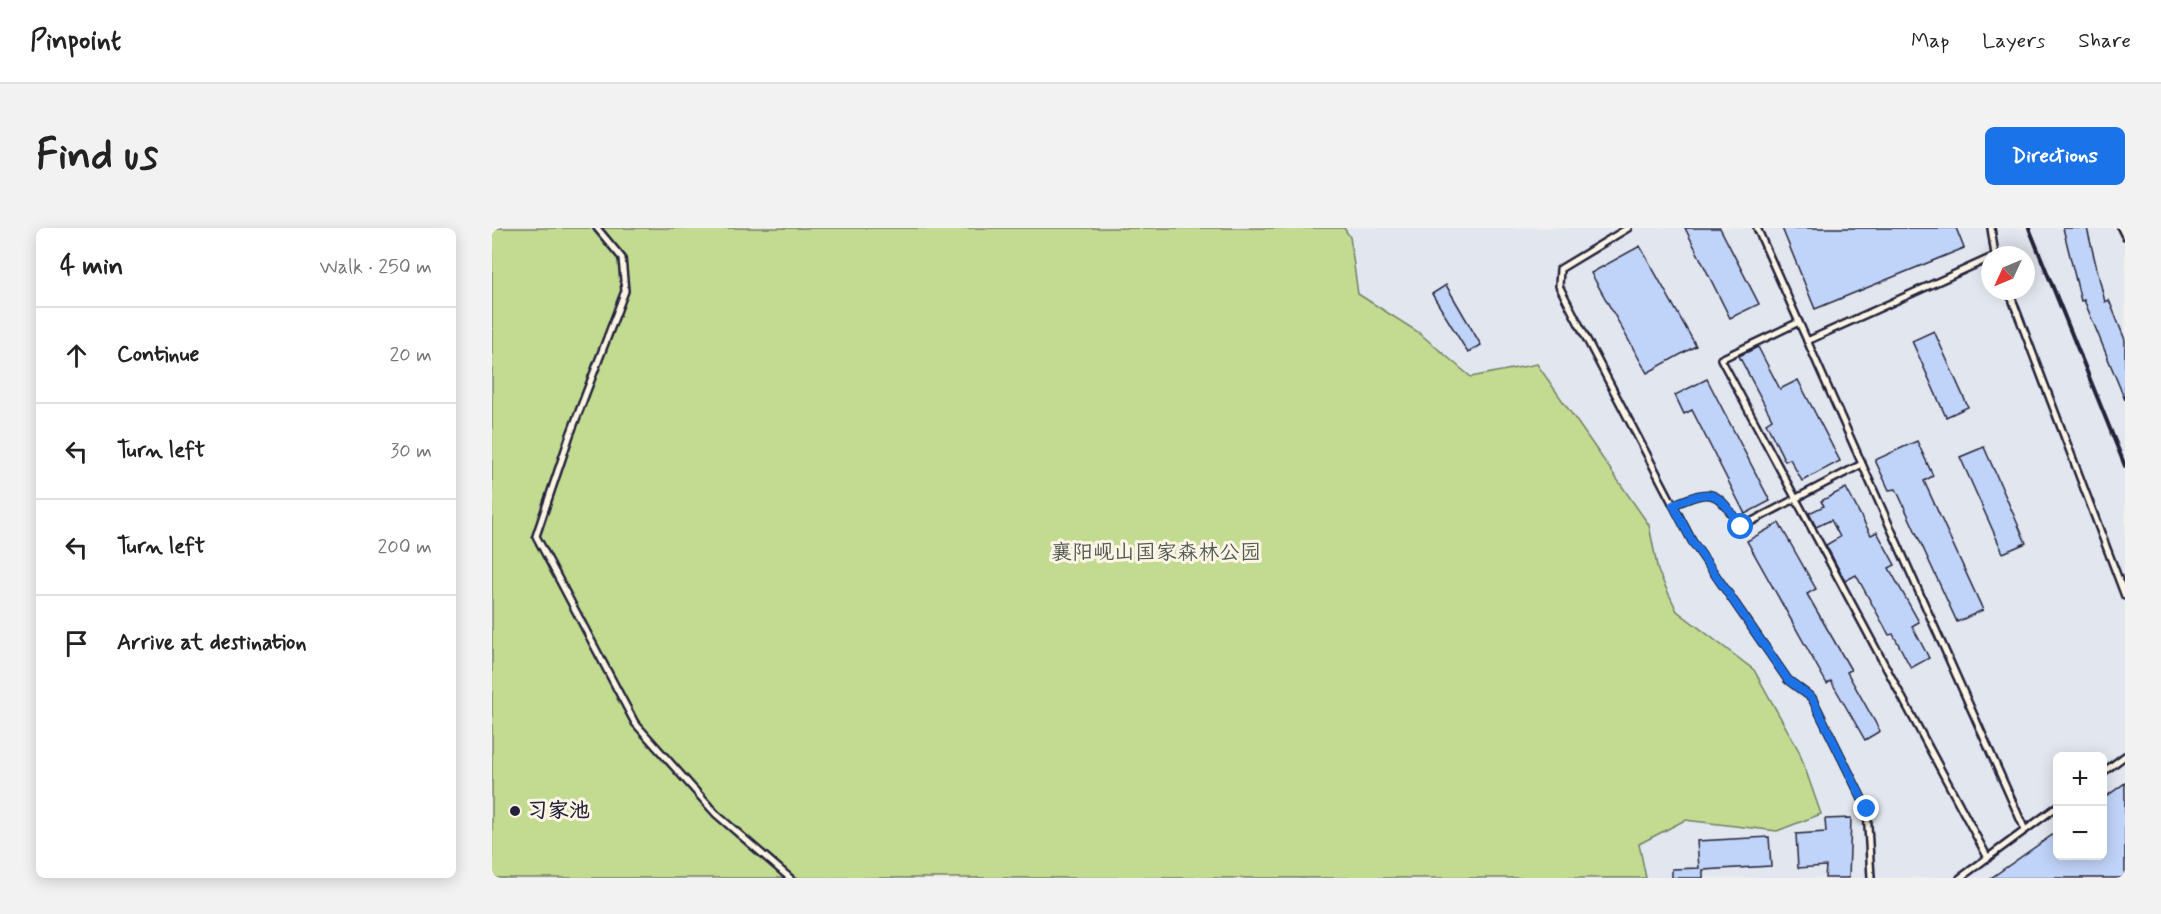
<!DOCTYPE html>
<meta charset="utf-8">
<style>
body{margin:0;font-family:Mynerve,"LXGW WenKai TC",sans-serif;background:#f2f2f2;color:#222}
.controls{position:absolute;right:18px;bottom:18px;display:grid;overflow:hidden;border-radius:9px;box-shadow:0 3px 15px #0003}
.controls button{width:54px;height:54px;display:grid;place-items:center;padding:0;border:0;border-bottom:2px solid #e0e0e0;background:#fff;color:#222;font:30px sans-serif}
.compass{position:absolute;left:1489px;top:18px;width:54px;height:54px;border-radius:50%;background:#fff;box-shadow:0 3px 15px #0003;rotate:226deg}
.stop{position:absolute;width:18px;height:18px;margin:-14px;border:4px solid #1a73e8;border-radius:50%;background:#fff}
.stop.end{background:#1a73e8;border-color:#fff;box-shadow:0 2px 6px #0008}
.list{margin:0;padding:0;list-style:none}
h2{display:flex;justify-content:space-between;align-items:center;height:78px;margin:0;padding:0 24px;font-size:26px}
h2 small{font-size:20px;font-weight:400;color:#767676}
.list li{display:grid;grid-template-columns:39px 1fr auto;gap:18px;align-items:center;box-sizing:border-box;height:96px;padding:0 24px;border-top:2px solid #e0e0e0}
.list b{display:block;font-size:22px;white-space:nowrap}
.list em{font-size:20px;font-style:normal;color:#767676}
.icon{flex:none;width:33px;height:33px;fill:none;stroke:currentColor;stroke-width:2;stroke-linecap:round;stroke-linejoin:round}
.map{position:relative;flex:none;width:1633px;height:650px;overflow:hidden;border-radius:9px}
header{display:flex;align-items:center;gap:36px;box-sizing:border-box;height:84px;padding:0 30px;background:#fff;border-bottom:2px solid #e0e0e0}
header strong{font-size:28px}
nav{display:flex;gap:33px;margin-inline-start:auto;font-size:21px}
.intro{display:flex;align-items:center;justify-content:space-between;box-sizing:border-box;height:144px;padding:0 36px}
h1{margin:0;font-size:42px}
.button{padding:15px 27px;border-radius:9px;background:#1a73e8;color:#fff;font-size:21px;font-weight:700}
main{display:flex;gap:36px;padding:0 36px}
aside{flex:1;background:#fff;border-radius:9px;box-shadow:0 3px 15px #0003}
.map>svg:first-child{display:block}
.built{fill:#e2e6ee;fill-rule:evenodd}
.green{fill:#c2db91;stroke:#727e66;stroke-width:1.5}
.building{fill:#c0d3f8;stroke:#22223b;stroke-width:1.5}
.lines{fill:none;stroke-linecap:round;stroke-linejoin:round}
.lane-casing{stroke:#22223b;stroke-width:10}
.lane{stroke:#fcf5e5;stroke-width:5}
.rail{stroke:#22223b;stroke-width:4}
.route{stroke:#1a73e8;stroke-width:8}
.poi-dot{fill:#22223b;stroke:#fcf5e5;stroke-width:2}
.labels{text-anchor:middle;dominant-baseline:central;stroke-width:6;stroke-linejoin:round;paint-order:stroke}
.park-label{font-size:21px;fill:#525a55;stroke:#fcf5e5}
.poi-label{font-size:21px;font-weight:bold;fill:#22223b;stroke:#fcf5e5;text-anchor:start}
</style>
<header>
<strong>Pinpoint</strong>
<nav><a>Map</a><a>Layers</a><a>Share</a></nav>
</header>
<div class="intro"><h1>Find us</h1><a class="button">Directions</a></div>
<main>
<aside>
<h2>4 min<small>Walk · 250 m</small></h2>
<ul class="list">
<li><svg class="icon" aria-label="ahead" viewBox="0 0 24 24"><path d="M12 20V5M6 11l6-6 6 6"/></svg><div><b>Continue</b></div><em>20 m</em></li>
<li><svg class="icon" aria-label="left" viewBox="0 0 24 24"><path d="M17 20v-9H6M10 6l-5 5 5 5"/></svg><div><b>Turn left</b></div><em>30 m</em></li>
<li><svg class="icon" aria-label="left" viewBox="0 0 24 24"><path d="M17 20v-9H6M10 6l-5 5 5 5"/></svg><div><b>Turn left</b></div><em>200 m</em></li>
<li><svg class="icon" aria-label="arrive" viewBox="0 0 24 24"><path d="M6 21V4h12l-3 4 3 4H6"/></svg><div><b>Arrive at destination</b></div></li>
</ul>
</aside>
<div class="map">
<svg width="1633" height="650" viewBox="0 0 1633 650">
<rect width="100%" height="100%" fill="#f0eee9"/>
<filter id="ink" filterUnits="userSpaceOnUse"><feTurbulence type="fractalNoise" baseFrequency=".0167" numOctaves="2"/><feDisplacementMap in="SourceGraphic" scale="12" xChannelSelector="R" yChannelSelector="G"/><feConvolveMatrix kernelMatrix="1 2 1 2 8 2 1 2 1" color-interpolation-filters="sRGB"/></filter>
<g filter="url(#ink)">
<path class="built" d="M852,0H1633V650H1154L1147,616L1193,592L1285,603L1328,586L1307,523L1262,442L1185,383L1166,343L1157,296L926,104L858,61V10ZM1498,27H1534V63H1498ZM1566,528H1610V628H1566Z"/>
<path class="green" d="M0,0H852L858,9L866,66L926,104L979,149L1045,136L1157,297L1166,343L1185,383L1262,442L1307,523L1329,586L1285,603L1193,592L1147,616L1154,650H0Z"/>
<path class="building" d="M1193,0H1228L1267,76L1238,90Z
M1290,0H1464L1472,20L1323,81Z
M1571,0H1595L1613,74L1617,72L1633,112V172L1592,72L1589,73Z
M1148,18L1204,118L1155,145L1099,45Z
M954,57L989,117L976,125L940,66Z
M1442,103L1476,179L1454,189L1420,113Z
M1266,119L1288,161L1306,152L1348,233L1310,253L1298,231L1293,233L1274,195L1280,191L1247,128Z
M1215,151L1278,273L1253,286L1200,182L1192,186L1183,167Z
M1425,213L1441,248L1432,253L1491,382L1465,394L1404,261L1397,262L1383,232Z
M1492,219L1534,315L1511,325L1468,229Z
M1354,260L1379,307L1385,304L1403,337L1397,340L1427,394L1420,398L1437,430L1419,440L1401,406L1397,407L1364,347L1353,353L1334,317L1348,309L1339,292L1324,299L1317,285L1332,278L1329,273Z
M1287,295L1324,361L1315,366L1359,442L1355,444L1388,503L1373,512L1339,453L1335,456L1255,313Z
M1633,555V650H1499L1566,603V627H1611V571Z
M1359,590L1357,650H1333L1334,638L1306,640L1304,606L1334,604L1333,591Z
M1277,609L1279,638L1211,642V650H1180V641L1207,640L1205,613Z"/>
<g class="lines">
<g class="lane-casing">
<path id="lane" d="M105,0L130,30L133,63L78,207L44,308L143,495L224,586L298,650
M1136,0L1068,41L1067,58L1200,313L1296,452L1320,470L1375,581L1379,650
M1265,0L1533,602
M1499,0L1503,27
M1629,0L1633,8
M1517,63L1633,368
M1307,94L1229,131L1496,630
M1315,113L1498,30
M1181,277C1223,259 1224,263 1249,299L1370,236
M1610,545L1633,528
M1468,650L1566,578"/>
</g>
<use href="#lane" class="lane"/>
<path class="rail" d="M1537,0L1633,238"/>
</g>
</g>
<g class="lines" filter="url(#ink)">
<path class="route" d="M1249,299C1224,263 1223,259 1181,277L1200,313L1296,452L1320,470L1375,581"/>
</g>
<circle class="poi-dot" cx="23" cy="583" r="6"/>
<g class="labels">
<g class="park-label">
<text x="664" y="325">襄阳岘山国家森林公园</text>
</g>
<g class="poi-label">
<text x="35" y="583">习家池</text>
</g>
</g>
</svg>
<div class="controls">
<button>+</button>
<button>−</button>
</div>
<svg class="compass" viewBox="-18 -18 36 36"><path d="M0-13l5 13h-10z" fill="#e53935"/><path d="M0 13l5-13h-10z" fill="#767676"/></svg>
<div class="stop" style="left:1249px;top:299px"></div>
<div class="stop end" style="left:1375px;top:581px"></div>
</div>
</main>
